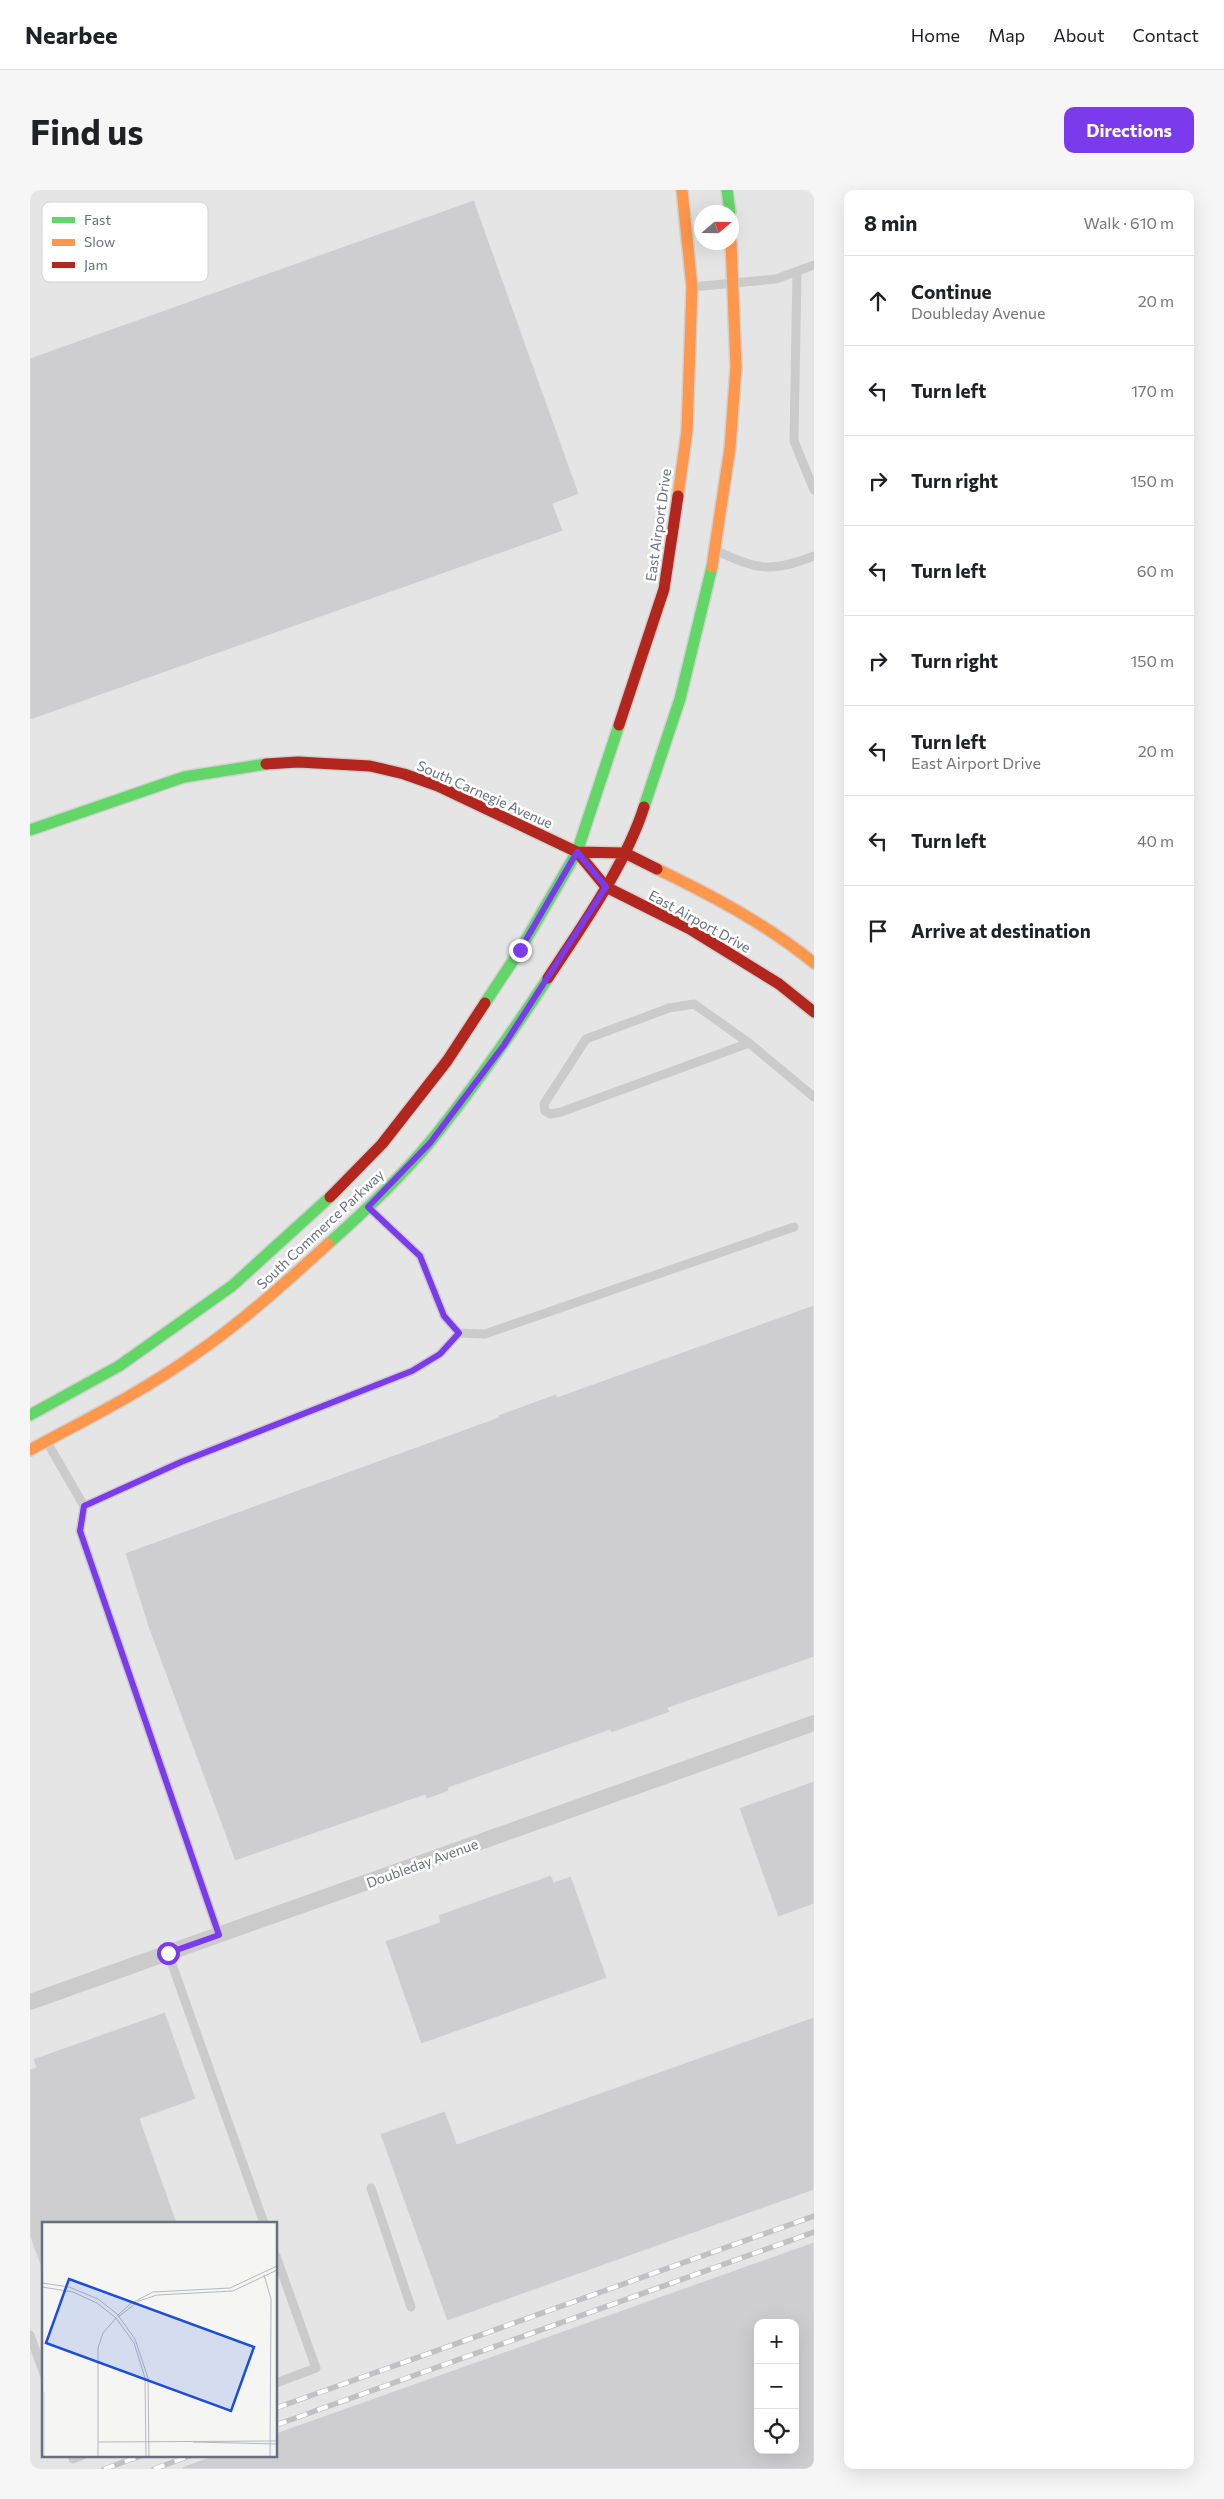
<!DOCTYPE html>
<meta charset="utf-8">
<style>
body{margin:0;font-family:Commissioner,sans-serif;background:#f6f6f6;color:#202124}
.controls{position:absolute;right:15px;bottom:15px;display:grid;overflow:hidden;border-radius:10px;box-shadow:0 5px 20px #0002}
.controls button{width:45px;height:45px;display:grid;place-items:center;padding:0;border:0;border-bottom:1px solid #e0e0e0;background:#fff;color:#202124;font:25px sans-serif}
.compass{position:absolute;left:664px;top:15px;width:45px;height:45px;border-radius:50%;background:#fff;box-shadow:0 5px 20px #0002;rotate:70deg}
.stop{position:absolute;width:15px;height:15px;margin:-11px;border:4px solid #7c3aed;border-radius:50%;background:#fff}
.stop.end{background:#7c3aed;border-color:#fff;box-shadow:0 1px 5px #0008}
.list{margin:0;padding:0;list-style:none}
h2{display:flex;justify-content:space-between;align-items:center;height:65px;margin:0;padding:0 20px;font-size:21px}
h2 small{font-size:16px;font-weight:400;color:#757577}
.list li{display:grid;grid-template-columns:32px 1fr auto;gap:15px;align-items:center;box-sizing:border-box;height:90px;padding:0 20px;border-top:1px solid #e0e0e0}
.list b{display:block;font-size:19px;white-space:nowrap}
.list p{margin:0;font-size:16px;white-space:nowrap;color:#757577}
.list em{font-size:16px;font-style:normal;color:#757577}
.icon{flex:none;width:28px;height:28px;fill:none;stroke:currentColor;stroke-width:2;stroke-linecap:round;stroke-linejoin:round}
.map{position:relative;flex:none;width:784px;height:2279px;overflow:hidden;border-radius:10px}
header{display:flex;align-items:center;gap:30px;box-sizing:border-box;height:70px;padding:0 25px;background:#fff;border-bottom:1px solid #e0e0e0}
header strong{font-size:24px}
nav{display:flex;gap:28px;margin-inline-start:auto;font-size:18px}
.intro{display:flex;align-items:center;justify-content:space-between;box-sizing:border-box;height:120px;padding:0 30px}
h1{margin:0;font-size:35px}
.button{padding:12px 22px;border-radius:10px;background:#7c3aed;color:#fff;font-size:18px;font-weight:700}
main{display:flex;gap:30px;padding:0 30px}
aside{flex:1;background:#fff;border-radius:10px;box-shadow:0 5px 20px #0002}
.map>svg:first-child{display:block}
.built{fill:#e5e5e6;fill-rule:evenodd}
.building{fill:#ceced0;stroke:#e4e4e4;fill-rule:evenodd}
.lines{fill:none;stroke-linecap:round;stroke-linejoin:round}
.fast-casing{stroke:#d1d1d2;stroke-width:14}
.slow-casing{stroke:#d1d1d2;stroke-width:14}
.jam-casing{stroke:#d1d1d2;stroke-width:14}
.lane{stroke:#cbcbcc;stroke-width:9}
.street{stroke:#cbcbcc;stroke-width:16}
.fast{stroke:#63d668;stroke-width:11}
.slow{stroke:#ff974d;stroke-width:11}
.jam{stroke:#b3261e;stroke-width:11}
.rail-casing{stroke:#c1c1c3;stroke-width:5.5}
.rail{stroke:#fff;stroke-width:4;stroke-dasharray:11;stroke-linecap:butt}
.route{stroke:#7c3aed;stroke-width:6}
.labels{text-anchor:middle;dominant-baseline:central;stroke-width:5;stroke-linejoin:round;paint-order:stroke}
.street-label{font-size:14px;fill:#696e80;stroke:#fff}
.inset-road{fill:none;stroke:#b5b7bf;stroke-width:1}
.view{fill:#1d4ed8;fill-opacity:0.15;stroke:#1d4ed8;stroke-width:2.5}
.inset-edge{fill:none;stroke:#696e80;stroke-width:2.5}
.key{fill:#fff;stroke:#d2d4d9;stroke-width:1}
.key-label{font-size:14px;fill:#696e80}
</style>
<header>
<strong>Nearbee</strong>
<nav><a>Home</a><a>Map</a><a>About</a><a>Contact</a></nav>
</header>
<div class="intro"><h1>Find us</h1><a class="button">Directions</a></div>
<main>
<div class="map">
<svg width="784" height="2279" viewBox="0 0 784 2279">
<rect width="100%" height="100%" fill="#f5f5f4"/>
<path class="built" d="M0,0H784V2279H0ZM672,22H702V52H672ZM14,2033H246V2265H14ZM728,2133H765V2260H728Z"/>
<path class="building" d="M444,10L549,304L523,314L533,341L0,530V168Z
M784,1115V1467L638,1518L640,1522L581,1543L580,1540L418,1598L419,1601L397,1609L395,1605L205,1671L119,1439L95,1363L469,1227L468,1225L526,1204L527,1207Z
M784,1591V1714L748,1727L709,1618Z
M521,1685L524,1692L541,1686L577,1788L391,1854L355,1751L410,1732L408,1725Z
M135,1822L166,1909L110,1929L147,2033H14V2080H12L0,2047V1879L6,1877L3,1869Z
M784,1827V2000L417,2131L350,1944L415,1921L427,1954Z
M784,2052V2279H152V2277L185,2265H246V2243ZM728,2133H765V2260H728Z"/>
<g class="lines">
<g class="fast-casing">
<path id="fast" d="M697,0L700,22
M614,617L650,509L682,377
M0,640L154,587L236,574
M455,813L490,760L547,662L589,535
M298,1054C333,1023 370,988 400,952C443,899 481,844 518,788
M0,1225L89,1176L202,1096L300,1007"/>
</g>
<g class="slow-casing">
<path id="slow" d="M648,306L657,241L662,97L652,0
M682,377L700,258L706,177L701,52
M627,679C683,706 736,734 784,773
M0,1260C55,1230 112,1202 164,1165C212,1132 255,1093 298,1054"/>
</g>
<g class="jam-casing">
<path id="jam" d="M589,535L634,399L648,306
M236,574L268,572L340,576L374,584L408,596L547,662L595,663L627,679
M547,662L576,697L660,739L749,794L784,822
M518,788C552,736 595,676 614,617
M300,1007L352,954L417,871L455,813"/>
</g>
<path class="lane" d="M767,81L764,251L784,300
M662,97L746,89L784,75
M685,360C728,380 740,383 784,366
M719,853L531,922L520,924L515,921L514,914L556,849L639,818L664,814L719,853L784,907
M338,1017L390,1066L414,1126L429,1143L455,1144L764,1037
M17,1252L54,1316L50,1341L189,1745
M54,1316L151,1272L382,1181L410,1164L429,1143
M138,1763L234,2033
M341,1998L381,2117
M246,2066L286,2178L246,2193
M0,2145L14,2184
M42,2265L43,2269L53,2265"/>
<path class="street" d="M0,1812L784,1533"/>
<use href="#fast" class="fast"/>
<use href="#slow" class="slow"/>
<use href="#jam" class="jam"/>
<g class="rail-casing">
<path id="rail" d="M246,2218L784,2026
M246,2235L784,2042
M74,2279L113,2265
M124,2279L162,2265"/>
</g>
<use href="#rail" class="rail"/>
</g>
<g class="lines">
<path class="route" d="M138,1763L189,1745L50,1341L54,1316L151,1272L382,1181L410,1164L429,1143L414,1126L390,1066L338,1017L400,953L474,855L576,697L547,662L490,760"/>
</g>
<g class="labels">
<g class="street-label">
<text transform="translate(628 335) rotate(-82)">East Airport Drive</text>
<text transform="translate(455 604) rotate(24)">South Carnegie Avenue</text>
<text transform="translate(670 731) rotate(29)">East Airport Drive</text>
<text transform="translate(290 1039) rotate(-43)">South Commerce Parkway</text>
<text transform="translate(392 1673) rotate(-20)">Doubleday Avenue</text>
</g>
</g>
<g transform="translate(12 2032)">
<rect width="235" height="235" fill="#f5f5f4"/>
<path d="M0,170H3V235H0Z" fill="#e3e7e4"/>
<path class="inset-road" d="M222,53L229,77L228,235M0,61L27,65L56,77L75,92L93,117L106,156L107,235M0,65L31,70L55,81L74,96L92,121L103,156L104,235M75,94L88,82L111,70L188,66L235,44M76,95L97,79L115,73L191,69L235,48M56,220L235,219M151,220L235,222M56,235V126L61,111L74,96"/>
<path class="view" d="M27,57L212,125L189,189L4,121Z"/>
<rect width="235" height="235" class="inset-edge"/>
</g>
<rect x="12" y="12" width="166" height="80" rx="8" class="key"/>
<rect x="22" y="27" width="23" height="6" fill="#63d668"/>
<rect x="22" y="49" width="23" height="7" fill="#ff974d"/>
<rect x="22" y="72" width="23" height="6" fill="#b3261e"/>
<g class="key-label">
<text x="54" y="35">Fast</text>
<text x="54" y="57">Slow</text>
<text x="54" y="80">Jam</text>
</g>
</svg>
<div class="controls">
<button>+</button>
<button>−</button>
<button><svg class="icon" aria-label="locate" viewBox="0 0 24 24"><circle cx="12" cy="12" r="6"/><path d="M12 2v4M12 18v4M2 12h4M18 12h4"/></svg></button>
</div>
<svg class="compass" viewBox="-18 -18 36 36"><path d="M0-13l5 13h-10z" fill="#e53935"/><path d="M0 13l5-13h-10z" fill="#757577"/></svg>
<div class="stop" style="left:138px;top:1763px"></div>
<div class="stop end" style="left:490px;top:760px"></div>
</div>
<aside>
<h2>8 min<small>Walk · 610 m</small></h2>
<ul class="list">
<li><svg class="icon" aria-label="ahead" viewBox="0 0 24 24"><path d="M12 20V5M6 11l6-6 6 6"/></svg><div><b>Continue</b><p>Doubleday Avenue</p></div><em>20 m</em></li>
<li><svg class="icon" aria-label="left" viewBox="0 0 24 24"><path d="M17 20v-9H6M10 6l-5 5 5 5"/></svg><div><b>Turn left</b></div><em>170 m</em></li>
<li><svg class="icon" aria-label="right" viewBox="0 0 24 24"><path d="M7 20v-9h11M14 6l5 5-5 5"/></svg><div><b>Turn right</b></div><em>150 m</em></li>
<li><svg class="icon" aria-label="left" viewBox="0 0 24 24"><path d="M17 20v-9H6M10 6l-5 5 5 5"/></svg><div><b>Turn left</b></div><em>60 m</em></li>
<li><svg class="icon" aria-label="right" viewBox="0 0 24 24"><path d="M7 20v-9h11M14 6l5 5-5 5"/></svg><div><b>Turn right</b></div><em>150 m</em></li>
<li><svg class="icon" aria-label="left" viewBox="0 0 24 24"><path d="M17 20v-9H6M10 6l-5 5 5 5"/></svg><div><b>Turn left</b><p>East Airport Drive</p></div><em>20 m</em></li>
<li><svg class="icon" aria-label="left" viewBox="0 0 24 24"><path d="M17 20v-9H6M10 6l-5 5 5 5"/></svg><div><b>Turn left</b></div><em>40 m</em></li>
<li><svg class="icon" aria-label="arrive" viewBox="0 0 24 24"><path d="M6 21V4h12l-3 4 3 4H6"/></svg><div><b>Arrive at destination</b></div></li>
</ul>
</aside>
</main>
